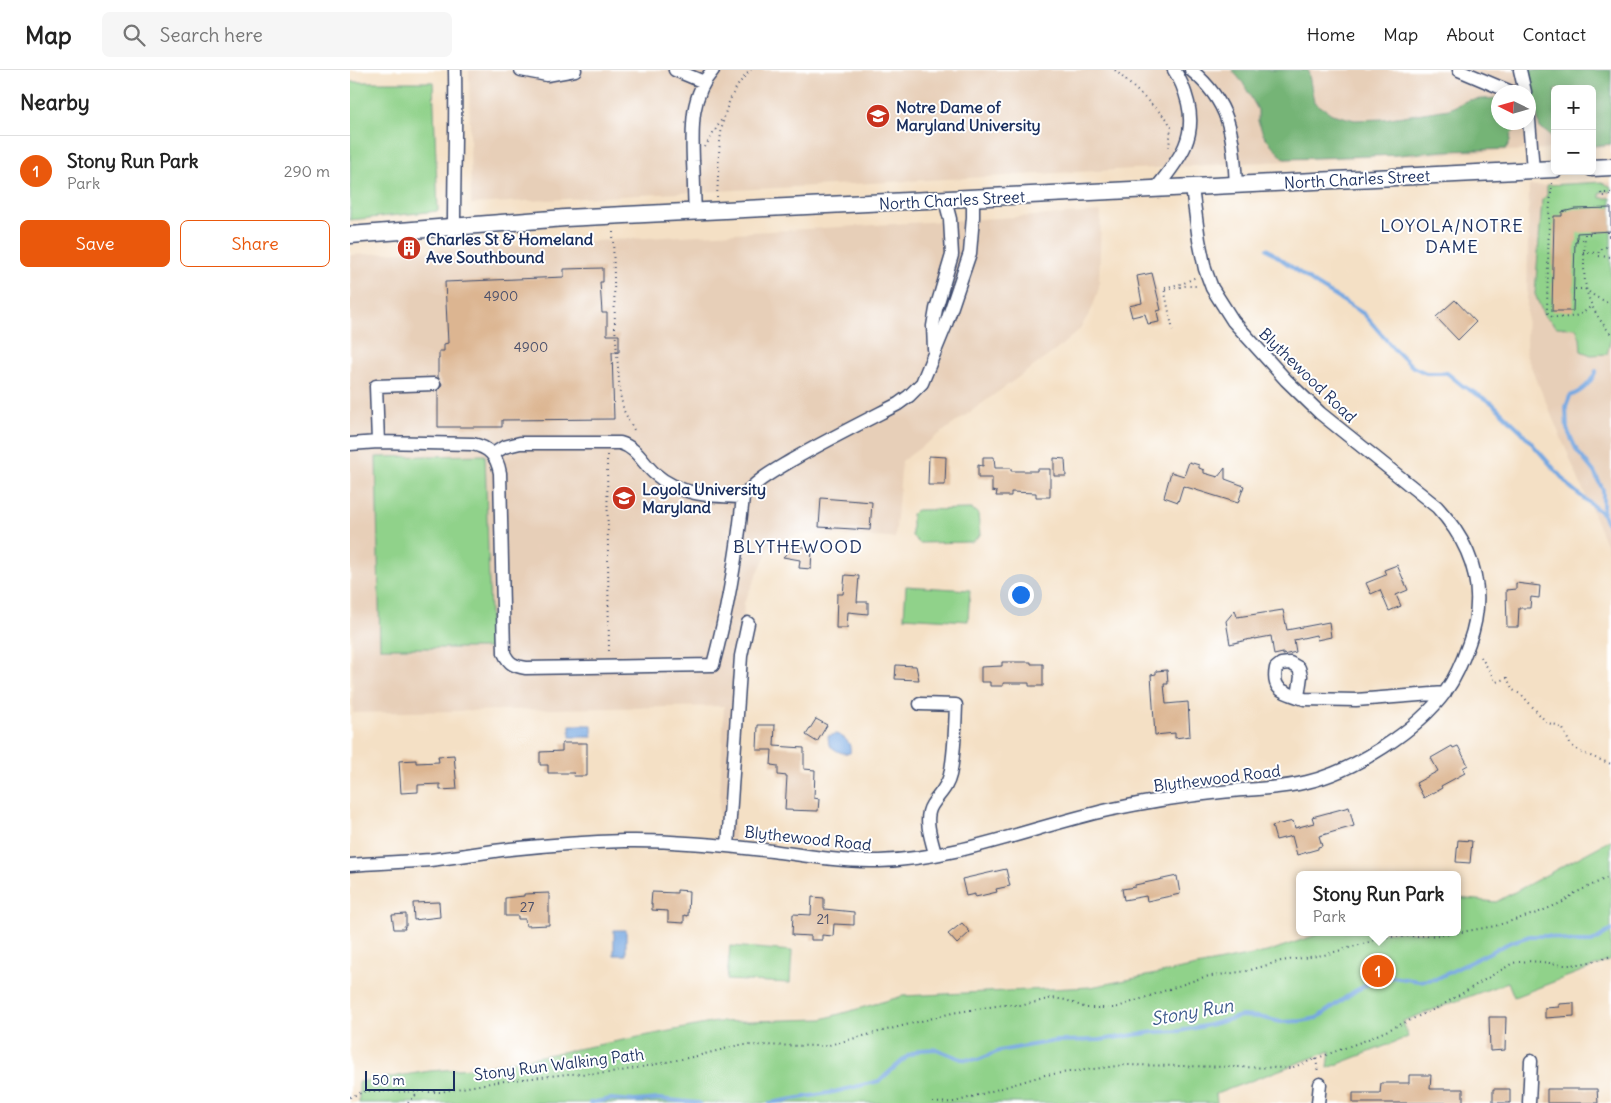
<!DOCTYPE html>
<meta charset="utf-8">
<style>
body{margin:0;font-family:Delius,sans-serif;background:#f6f6f6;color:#222}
.controls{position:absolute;right:15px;top:15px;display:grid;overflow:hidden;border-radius:8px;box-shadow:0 2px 12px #0003}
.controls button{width:45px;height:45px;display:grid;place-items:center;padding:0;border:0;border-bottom:1px solid #e0e0e0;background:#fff;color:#222;font:25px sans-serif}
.compass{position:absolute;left:1141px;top:15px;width:45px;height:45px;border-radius:50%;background:#fff;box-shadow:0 2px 12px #0003;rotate:275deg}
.scale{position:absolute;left:15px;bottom:12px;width:90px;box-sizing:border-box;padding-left:5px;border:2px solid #1b2f5e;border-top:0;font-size:14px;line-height:18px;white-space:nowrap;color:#1b2f5e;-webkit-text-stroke:4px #fff;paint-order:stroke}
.you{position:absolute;left:670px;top:524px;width:18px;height:18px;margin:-12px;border:4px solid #fff;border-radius:50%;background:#1a73e8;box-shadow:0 0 0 8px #1a73e833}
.badge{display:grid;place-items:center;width:32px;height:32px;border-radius:50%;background:#ea580c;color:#fff;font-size:16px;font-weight:700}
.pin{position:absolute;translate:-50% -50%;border:2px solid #fff;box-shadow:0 1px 5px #0006}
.popup{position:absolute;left:946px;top:801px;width:165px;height:65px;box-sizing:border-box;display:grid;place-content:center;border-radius:8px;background:#fff;filter:drop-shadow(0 1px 4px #0005);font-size:16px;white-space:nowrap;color:#767676}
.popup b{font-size:19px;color:#222}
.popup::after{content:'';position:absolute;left:50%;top:100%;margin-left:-10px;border:10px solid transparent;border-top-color:#fff}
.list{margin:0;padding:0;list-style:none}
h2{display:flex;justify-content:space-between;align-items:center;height:65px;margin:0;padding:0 20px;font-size:21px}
h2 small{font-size:16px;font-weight:400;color:#767676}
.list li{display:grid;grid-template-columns:32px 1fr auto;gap:15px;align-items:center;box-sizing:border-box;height:70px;padding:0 20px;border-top:1px solid #e0e0e0}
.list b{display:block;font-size:19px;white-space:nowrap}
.list p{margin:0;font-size:16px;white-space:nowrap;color:#767676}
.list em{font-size:16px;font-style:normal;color:#767676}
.actions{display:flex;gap:10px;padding:15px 20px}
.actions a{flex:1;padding:11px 0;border:1px solid #ea580c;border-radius:8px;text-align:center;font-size:18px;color:#ea580c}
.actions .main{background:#ea580c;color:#fff}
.icon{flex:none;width:28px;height:28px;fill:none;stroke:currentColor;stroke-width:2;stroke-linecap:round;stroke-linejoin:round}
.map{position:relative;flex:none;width:1261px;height:1033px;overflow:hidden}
header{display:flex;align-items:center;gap:30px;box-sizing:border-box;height:70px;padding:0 25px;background:#fff;border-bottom:1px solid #e0e0e0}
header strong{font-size:24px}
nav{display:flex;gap:28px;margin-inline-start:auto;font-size:18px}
.search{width:350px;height:45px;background:#f6f6f6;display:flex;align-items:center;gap:12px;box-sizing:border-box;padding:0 18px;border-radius:8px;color:#767676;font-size:19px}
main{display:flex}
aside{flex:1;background:#fff}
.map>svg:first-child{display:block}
.built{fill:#e7cfb8;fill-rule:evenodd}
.green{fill:#90d28a;stroke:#568074}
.forest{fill:#74b476;stroke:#48726a}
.water{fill:#77a8e1;stroke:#496ca0}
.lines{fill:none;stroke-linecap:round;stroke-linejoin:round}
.stream{stroke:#77a8e1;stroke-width:4}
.building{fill:#dcb591}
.minor-casing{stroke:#3c4a6d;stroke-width:15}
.major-casing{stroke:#3c4a6d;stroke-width:19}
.path{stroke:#3c4a6d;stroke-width:2;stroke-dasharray:1 4;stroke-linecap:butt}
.minor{stroke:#fff;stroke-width:12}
.major{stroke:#fff;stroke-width:16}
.labels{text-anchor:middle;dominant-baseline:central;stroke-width:4;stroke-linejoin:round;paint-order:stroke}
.number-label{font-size:14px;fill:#4b506b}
.poi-label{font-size:16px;font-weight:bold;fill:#1b2f5e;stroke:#fff;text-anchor:start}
.street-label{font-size:16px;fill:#1b2f5e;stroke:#fff}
.neighbourhood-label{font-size:18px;letter-spacing:1px;fill:#1b2f5e;stroke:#fff}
.water-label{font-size:18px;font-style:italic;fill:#3b598c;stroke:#fff}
</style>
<header>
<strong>Map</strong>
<div class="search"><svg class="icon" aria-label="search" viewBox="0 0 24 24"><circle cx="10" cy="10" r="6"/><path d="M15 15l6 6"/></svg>Search here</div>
<nav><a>Home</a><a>Map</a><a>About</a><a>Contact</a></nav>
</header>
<main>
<aside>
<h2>Nearby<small></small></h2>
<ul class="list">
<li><span class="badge">1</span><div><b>Stony Run Park</b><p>Park</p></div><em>290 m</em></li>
</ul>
<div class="actions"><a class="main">Save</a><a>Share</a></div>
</aside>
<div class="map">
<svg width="1261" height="1033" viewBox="0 0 1261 1033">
<rect width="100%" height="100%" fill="#fff"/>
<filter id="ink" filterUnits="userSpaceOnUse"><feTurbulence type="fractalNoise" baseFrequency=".02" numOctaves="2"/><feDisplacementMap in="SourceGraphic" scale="10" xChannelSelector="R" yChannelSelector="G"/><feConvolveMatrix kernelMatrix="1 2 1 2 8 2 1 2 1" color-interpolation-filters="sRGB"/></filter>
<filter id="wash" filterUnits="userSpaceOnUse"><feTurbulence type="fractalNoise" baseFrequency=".0096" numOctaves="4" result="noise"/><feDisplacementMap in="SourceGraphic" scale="20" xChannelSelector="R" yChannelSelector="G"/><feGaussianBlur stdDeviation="1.12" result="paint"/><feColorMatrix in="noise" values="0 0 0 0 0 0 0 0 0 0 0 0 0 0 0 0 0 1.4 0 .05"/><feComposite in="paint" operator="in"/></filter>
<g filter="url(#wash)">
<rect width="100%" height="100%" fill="#f4e0c5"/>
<path class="built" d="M119,0H1261V77L1242,78V19H1205V79L938,91L121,134ZM1148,22H1178V52H1148Z
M1261,112V486L1176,285L1179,116Z
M751,142L749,218L742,239L729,260L705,281L552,391L545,468L447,464L420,476L394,533L384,770L368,768L374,636L3,643L0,466V185Z"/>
<path class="green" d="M0,12H83L88,141L0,150Z
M1252,112L1261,117V121L1250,122V128H1261V268L1257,284L1241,285L1231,281L1230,268L1226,258L1207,257L1194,246L1185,224L1192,130L1197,125V115Z
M135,385L141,578H30L26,387Z
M622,439L628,444L630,465L622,472L569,473L562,466V444L566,440Z
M556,516L620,520L618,551L554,547Z
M1261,770V890L1164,927L1158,912L1053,951L1058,967L978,998L980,981L866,1024L867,1033H9V1012L80,1001L134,997L366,952L472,949L553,926L741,917L917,882L975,862H1107V828L1146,832Z
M380,876L442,881L440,913L377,910Z"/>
<path class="forest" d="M882,0H958L964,32L982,44L1005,50L1034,49L1099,39L1118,30L1148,28V52L1173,53L1161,64L1160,71L1156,79L1094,81L1048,85L934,89L914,66L908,51V40L893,13Z
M1177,0H1261V74L1242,76V19H1205V71L1199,64L1190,58Z"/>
<path class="water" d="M220,655H242V667H220Z
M486,664C495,667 502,673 500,683C492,685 485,680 479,675L478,666Z
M264,860H276V885H264Z"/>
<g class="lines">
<path class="stream" d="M917,179L964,213L1014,244L1043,278L1063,297L1076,303H1097L1113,316L1142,333L1171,361L1220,417L1253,444
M1246,301C1240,314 1233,321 1220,326L1216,337L1217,359L1227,381L1244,402L1253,420V444L1261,464
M240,1033L261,1029L285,1031L309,1029L349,1033
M420,1033L484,1022L529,1011L558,986L570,980L586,979L611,989L628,990L649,981L676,976L706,971L750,970L804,962L830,961L859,955L891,946L909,947L931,952L952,951L967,948L1005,921L1024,911L1042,907L1069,911L1086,909L1161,872L1180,866H1198L1222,872H1242L1261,860"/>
</g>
<g id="blocks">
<path class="building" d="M1261,138V161L1227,163V172H1225L1223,241H1202L1204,146H1212V142L1225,139Z
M253,198V212H250L252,243H257V265H269V282H262L264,349L152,350V357H88V321L92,314L88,307V289H89V281H94V274L98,273L95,212L214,207V199Z
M802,203L811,240L807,241L809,252L798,254L795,244L782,247L779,236L792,233L787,206Z
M1105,230L1126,252L1108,270L1086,247Z
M579,386L596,387L595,415H578Z
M633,387H644L645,398H661V401H687V399H700V427H686V423L661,422V426H646L647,422L642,421V408H628V395L633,396Z
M704,388L715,389L716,406H704Z
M839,392L849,395V398L854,400V403L868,407L875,398V409L894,416L888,433L833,416L828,432L814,427L821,402L834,406Z
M471,428L522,432L520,460L469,457Z
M445,476L462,478L461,499L449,498L450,490L433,487Z
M1047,495L1058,520L1046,525L1051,536L1039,541L1030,520L1021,524L1016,513L1036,505L1034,500Z
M495,505L509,506L507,532H518V544L498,542L497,558H486L487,524H493Z
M1166,513L1190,516L1189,528L1181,527L1180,538H1169L1168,557H1157L1156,520L1166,519Z
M885,540L887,547L933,540L937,560L979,552L981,567L967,570L966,565L944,570L946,582L933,585V583L924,585L921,566L905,569V568L880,574L876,551Z
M652,592H681V594H693V616H679V613H653V616H640V612H631V597L652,596Z
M546,595L566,596L569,610L545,609Z
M817,600L818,614H814L816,634L838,632L840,666L825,668V663L805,665L801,605L806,604V601Z
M466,649L477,655L467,672L456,665Z
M408,655H425L424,676L454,678V699L465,700L464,728L469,729L468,741L435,740L437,706L428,705V696L421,695L422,680H407Z
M212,673H237V706H223L224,703H198V695H190V682L212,681Z
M1102,676L1103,678L1108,676L1118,695L1113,698L1115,703L1091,716L1092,718L1074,728L1066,713L1088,701L1081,688Z
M104,685L107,719L90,720V714L68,715V722L51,723L49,691L66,690V693L89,692L88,686Z
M999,737L1004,756L969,766L972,776L968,777V779L947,785L942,766L926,770L922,756L943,751L945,758L964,753L962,747Z
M1108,770L1122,771L1120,793L1106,792Z
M656,799L660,816L646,819L647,822L630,826L625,827V824L616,826L612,809Z
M827,806L830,824L797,831L796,826L774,830L772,819L785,817V815Z
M327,820L339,821L338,846L334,845V853L318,852V841L302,840V834H301L302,822L327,823Z
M199,823V855L176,856L175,849H168V846H155V828L174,826V824Z
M462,827L474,828V839L504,842V855L484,854L483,866L472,865V870H461V866L442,865L443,844L461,845Z
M89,832L90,847L64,850L63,833Z
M56,844V856H54L55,859H44L42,845Z
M612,853L620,862L607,874L598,864Z
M1224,933V946L1195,948V938L1209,937V934Z
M1139,947H1156L1155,980L1140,981Z
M1059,1005H1081L1080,1019H1113V1032H1109V1033H1003V1023H1030L1031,1013H1059Z
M1143,1019H1160V1033H1143Z
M1197,1019H1247L1248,1033H1197Z"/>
</g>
</g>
<g filter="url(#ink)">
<use href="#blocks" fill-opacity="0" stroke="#3c4a6d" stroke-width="1"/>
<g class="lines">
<g class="minor-casing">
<path id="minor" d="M171,0L197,5L225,0
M325,0L354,12
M841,0C882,34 883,66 886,115
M1109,0L1161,22
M1170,0L1175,22
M1178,38L1183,100
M805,120C827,91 847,71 838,33C835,21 831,10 824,0
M345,142C344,125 344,108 343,91C342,59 340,26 363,0
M104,156C104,104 106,52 105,0
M584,279L583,256L586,239L602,185L600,149L595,130
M28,372L26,316L84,314
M0,374L28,372L122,374C139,377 147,386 150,403L154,583C159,594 164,596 176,598L363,595C378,539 387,484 393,427
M143,384L154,377L170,373H270C287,378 292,392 304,403C330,426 361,426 393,427C406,410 424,401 442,390C477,370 513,352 548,334L559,326L572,313L595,257L620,183L623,147V129
M940,593L949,598L951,606L948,627C931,621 922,619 926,598L931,594Z
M948,627L954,629L1006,630L1095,623
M570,634L606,635C605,658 605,682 600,705C597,718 589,724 582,735C573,749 582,770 585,784
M378,776L391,586L398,553
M0,795C27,793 54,792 80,790C107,787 134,782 160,779C198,775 236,772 274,771C324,770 373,775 422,781C457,786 493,792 529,791C607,789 682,757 758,740C795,732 833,726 871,722C900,719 929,719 957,712C1004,701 1068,660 1096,621C1106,607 1113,590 1119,573C1138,521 1123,476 1087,437L970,343L936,310L883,251L862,218L855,199L849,170L842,118
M968,1033L970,1014
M1179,1033L1181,991"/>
</g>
<g class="major-casing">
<path id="major" d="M1242,98L1261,97
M0,165L215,148L1205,99"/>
</g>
<path class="path" d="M765,0L817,49L821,57L819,77
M355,77L372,49
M1202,113L1199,145L1197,242L1202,247C1218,248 1230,248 1241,236
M1261,123H1251L1252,126H1261
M367,127C370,82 365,34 401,0
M263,162L265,257L270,324L274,341L285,362
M1243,162V164H1235C1233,208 1231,229 1261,264
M1257,162V166H1261
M1227,169H1235
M1261,175L1249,180L1248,186L1261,187
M1233,182L1248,183
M1225,219H1235L1246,227L1261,234
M815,220L835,216H848
M823,261L814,218L834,213L846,207
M257,385L259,585
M1131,587L1146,612L1157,608L1163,620L1172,625L1197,653L1207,655L1213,659L1220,674L1230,682L1261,694
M966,989L968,1002
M0,1027L16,1021L89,1022L146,1012L218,1004L261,1003L347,986L389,975L475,976L602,943L652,935H674L702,928L716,930L736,938H765L854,907L897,901L931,891L974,885L1037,867L1095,865L1145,856L1187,843L1213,832L1225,823L1261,806
M58,1033L69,1022
M583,1033L605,1032L695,1005L775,995L941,998L1016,970L1089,937L1163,893C1184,889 1195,893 1214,895C1226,896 1250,890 1261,886"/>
<use href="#minor" class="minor"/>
<use href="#major" class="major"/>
</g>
</g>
<defs>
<g id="university-disc" transform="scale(1.25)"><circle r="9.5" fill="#c8321e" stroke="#fff"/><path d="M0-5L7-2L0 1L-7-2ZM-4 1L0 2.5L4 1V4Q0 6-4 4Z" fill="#fff"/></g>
<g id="building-disc" transform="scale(1.25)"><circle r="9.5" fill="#c8321e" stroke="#fff"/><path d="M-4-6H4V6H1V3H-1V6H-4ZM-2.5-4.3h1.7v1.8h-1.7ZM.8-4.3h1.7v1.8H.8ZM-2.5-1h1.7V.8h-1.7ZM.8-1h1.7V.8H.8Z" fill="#fff"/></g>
</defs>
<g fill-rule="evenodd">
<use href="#university-disc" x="528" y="46"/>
<use href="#building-disc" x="59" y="178"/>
<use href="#university-disc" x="274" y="428"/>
</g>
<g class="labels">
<g class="number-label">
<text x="151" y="226">4900</text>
<text x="181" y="277">4900</text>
<text x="177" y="837">27</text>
<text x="473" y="849">21</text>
</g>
<g class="poi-label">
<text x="546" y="37">Notre Dame of<tspan x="546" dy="18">Maryland University</tspan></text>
<text x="76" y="169">Charles St &amp; Homeland<tspan x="76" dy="18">Ave Southbound</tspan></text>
<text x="292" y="419">Loyola University<tspan x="292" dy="18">Maryland</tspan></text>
</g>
<g class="street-label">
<text transform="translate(1007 109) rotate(-3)">North Charles Street</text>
<text transform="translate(602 130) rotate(-3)">North Charles Street</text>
<text transform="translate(958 305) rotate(44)">Blythewood Road</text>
<text transform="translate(867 708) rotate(-7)">Blythewood Road</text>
<text transform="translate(458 768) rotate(6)">Blythewood Road</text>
<text transform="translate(209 994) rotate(-7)">Stony Run Walking Path</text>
</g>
<g class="neighbourhood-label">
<text x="1102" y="155">LOYOLA/NOTRE<tspan x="1102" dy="21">DAME</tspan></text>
<text x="448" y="476">BLYTHEWOOD</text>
</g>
<g class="water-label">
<text transform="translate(842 942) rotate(-10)">Stony Run</text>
</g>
</g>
</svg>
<div class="controls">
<button>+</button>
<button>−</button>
</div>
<svg class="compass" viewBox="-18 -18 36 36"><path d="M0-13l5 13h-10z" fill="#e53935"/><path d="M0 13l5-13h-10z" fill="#767676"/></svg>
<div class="scale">50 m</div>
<div class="you"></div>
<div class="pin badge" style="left:1028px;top:901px">1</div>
<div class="popup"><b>Stony Run Park</b>Park</div>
</div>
</main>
